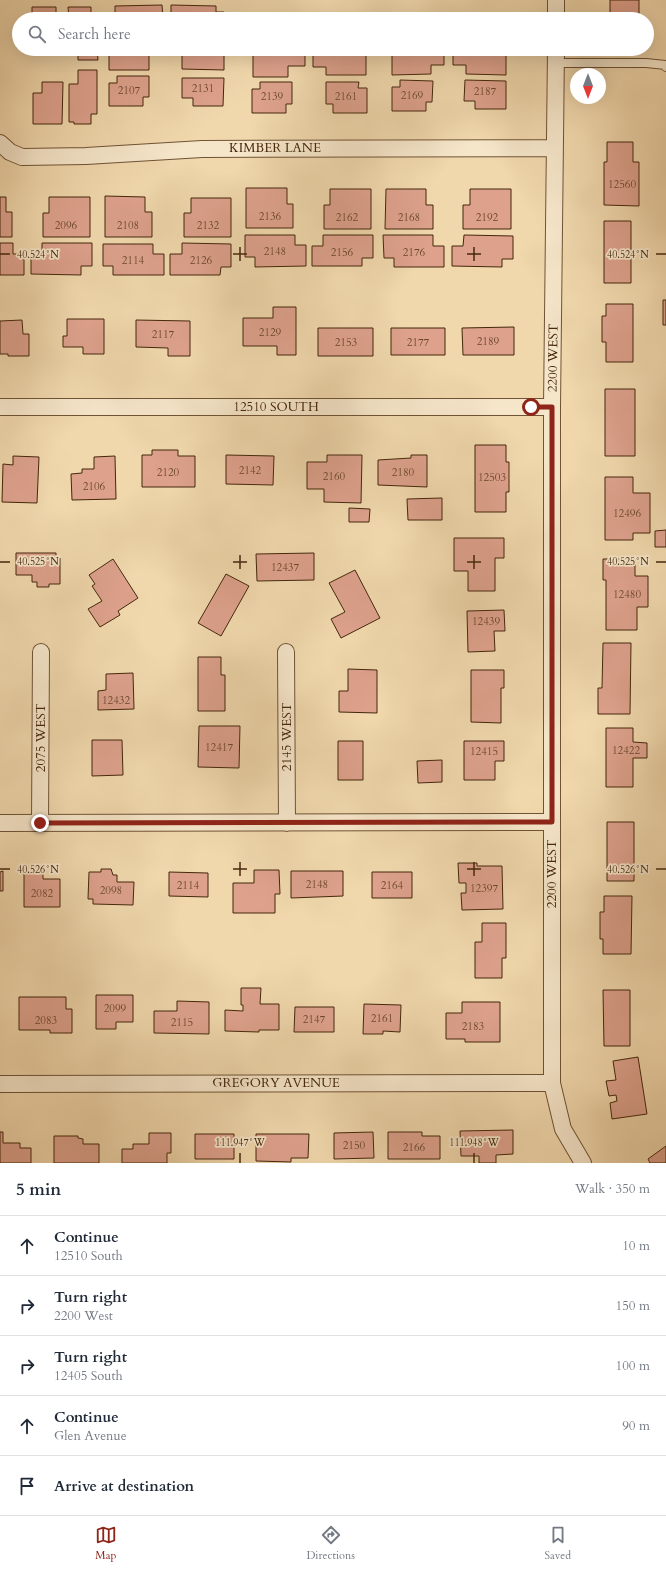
<!DOCTYPE html>
<meta charset="utf-8">
<style>
body{margin:0;font-family:Cardo,serif;background:#f2f2f3;color:#1f2937}
.compass{position:absolute;left:570px;top:68px;width:36px;height:36px;border-radius:50%;background:#fff;box-shadow:0 4px 16px #0002;rotate:180deg}
.stop{position:absolute;width:12px;height:12px;margin:-9px;border:3px solid #8f2418;border-radius:50%;background:#fff}
.stop.end{background:#8f2418;border-color:#fff;box-shadow:0 1px 4px #0008}
.list{margin:0;padding:0;list-style:none}
h2{display:flex;justify-content:space-between;align-items:center;height:52px;margin:0;padding:0 16px;font-size:17px}
h2 small{font-size:13px;font-weight:400;color:#747a83}
.list li{display:grid;grid-template-columns:26px 1fr auto;gap:12px;align-items:center;box-sizing:border-box;height:60px;padding:0 16px;border-top:1px solid #e0e1e3}
.list b{display:block;font-size:15px;white-space:nowrap}
.list p{margin:0;font-size:13px;white-space:nowrap;color:#747a83}
.list em{font-size:13px;font-style:normal;color:#747a83}
.icon{flex:none;width:22px;height:22px;fill:none;stroke:currentColor;stroke-width:2;stroke-linecap:round;stroke-linejoin:round}
.map{position:relative;flex:none;width:666px;height:1163px;overflow:hidden}
.search{position:absolute;background:#fff;box-shadow:0 4px 16px #0002;left:12px;right:12px;top:12px;height:44px;display:flex;align-items:center;gap:10px;box-sizing:border-box;padding:0 14px;border-radius:22px;color:#747a83;font-size:15px}
.sheet{height:352px;background:#fff}
nav{display:flex;justify-content:space-around;align-items:center;box-sizing:border-box;height:56px;border-top:1px solid #e0e1e3;background:#fff;font-size:11px;color:#747a83}
nav a{display:grid;justify-items:center;gap:2px}
nav .on{color:#8f2418}
.map>svg:first-child{display:block}
.building{fill:#dda18c;stroke:#45270c}
.lines{fill:none;stroke-linecap:round;stroke-linejoin:round}
.service-casing{stroke:#705334;stroke-width:10}
.minor-casing{stroke:#705334;stroke-width:18}
.service{stroke:#f5e5c9;stroke-width:8}
.minor{stroke:#f5e5c9;stroke-width:16}
.route{stroke:#8f2418;stroke-width:5}
.ticks{fill:none;stroke:#45270c;stroke-width:1.5}
.labels{text-anchor:middle;dominant-baseline:central;stroke-width:3.5;stroke-linejoin:round;paint-order:stroke}
.number-label{font-size:11px;fill:#6b462c}
.street-label{font-size:13px;fill:#45270c;stroke:#f5e5c9}
.ticks-label{font-size:10px;text-anchor:middle;fill:#45270c;stroke:#f5e5c9;stroke-width:3.5;stroke-linejoin:round;paint-order:stroke}
</style>
<div class="map">
<svg width="666" height="1163" viewBox="0 0 666 1163">
<rect width="100%" height="100%" fill="#f0d7ac"/>
<filter id="stains"><feTurbulence type="fractalNoise" baseFrequency=".005" numOctaves="4"/><feColorMatrix values="0 0 0 0 .2 0 0 0 0 .09 0 0 0 0 .02 0 0 0 .5 -.17"/></filter>
<radialGradient id="worn" r=".72"><stop offset=".6" stop-color="#630" stop-opacity="0"/><stop offset="1" stop-color="#630" stop-opacity=".3"/></radialGradient>
<path class="building" d="M610,0H639V19H610Z
M162,5L163,19H108V13H115V6Z
M171,5L216,6V12H224V19H171Z
M32,7H56V15H63V19H32Z
M68,7H91V14H97V19H69Z
M78,49H97L98,60H78Z
M109,49L149,50V70H109Z
M182,49H224V70L182,69Z
M260,49H305V66H288V77H253V54H260Z
M313,49H359V54H366V75H326V67H313Z
M399,49H444V65H431V74L392,75V53H399Z
M453,49H499V53H506V75L466,74V65H453Z
M78,70H97V114H91V124H74V122H69V84H78Z
M117,76H149V97H143V106H109V83H117Z
M182,78H224L223,106H193V98H182Z
M400,80L433,81L432,102H426V111H392V87H400Z
M465,80L506,81V109H475V101H464Z
M42,82H63L62,124H33V93H42Z
M260,82H292V104H286V113H252V89H260Z
M326,82H359L358,88H367V113H333V104H326Z
M607,142H633V162H639V206L604,205V162H607Z
M246,188H287V204H293V228H246Z
M330,189H371V229H324V205H330Z
M386,189H426V205H433V229H385Z
M470,189H511V229H463V205H470Z
M105,196L145,197V212H152V237H105Z
M0,197H6V212H12V237H0Z
M49,197H90V237H43V213H49Z
M191,198H231V237H184V213H191Z
M604,221H631V283H604Z
M245,235H295V245H306V266L255,267V257H245Z
M323,235H373V258H362V266H312V246H323Z
M383,235H433V246H444V267H394V258H384Z
M464,235L513,236V259H502V267L452,266V246H463Z
M0,243H13V254H24V275H0Z
M42,243H92V266H81V275L31,274V254H42Z
M182,243L231,244V267H221L220,275H170V254H182Z
M103,244H153V254H164V275H113V266H103Z
M663,300H666V325H663Z
M606,304H633V362H606V342H602V316H606Z
M273,307H296V355H277V346H243V318H273Z
M67,319H104V354H83V347H63V336H67Z
M22,320L23,334H29V356H8V354H0V321Z
M136,320L190,321V356H168V348L136,347Z
M514,327V355H463L462,328Z
M318,328H373V356H318Z
M391,328H445V355H391Z
M605,389H635V456H605Z
M475,445H506V462H509V492H506V512H475Z
M152,450H178V456H195V487H142V455H152Z
M226,455L274,456L273,485L226,484Z
M327,455H362L361,503L324,502V489H307V462H327Z
M411,455H427V487L378,485V460L411,458Z
M13,456L39,457L37,503L2,502L3,464L13,465Z
M115,456L116,499L72,500L71,474L82,473V469H94V457Z
M605,477H633V493H650V533H633V540H605Z
M442,498V520H408L407,499Z
M349,508L370,509L369,522H349Z
M666,530V547H655V531Z
M454,538H504V558H495V591H468V571H454Z
M16,553H56V558H60V584H49V587H37V582H32V575H16Z
M314,553V580L257,581L256,554Z
M113,559L138,598L118,611L120,615L100,627L88,609L102,601L92,586L95,584L89,575Z
M603,559H635V576H648V607H637V630H606V580H603Z
M355,570L380,618L341,638L331,619L345,612L329,583Z
M226,574L249,586L221,636L198,623Z
M504,610L505,631H494L495,651L468,652L467,611Z
M603,643H631L630,714H598V688H602Z
M198,657H221V675H225V711H198Z
M348,669L377,670V713L339,712V691H348Z
M471,670H504V688H501V723L471,722Z
M133,673L134,709L98,710V691L106,690V674Z
M199,726H240L239,768L198,767Z
M606,728H633V742L647,743V758H633V787H606Z
M92,740H122L123,775L92,776Z
M338,741H363V780H338Z
M464,741H504V761H495V780H464Z
M442,760V782L418,783L417,761Z
M607,822H634V881H607Z
M458,863H477V866H502L503,909L462,910L461,893H466V883H459Z
M101,869H111L113,875H117V882H134L133,905L93,904V899H88L89,872H101Z
M254,870H279L280,894H275V913H233V883H254Z
M3,871V891H0V872Z
M291,871H343V896L291,898Z
M169,872L208,873V897L169,896Z
M372,872H412V898H372Z
M24,873H43V879H60V907H24Z
M604,896H632L631,954H603V939H600V912H604Z
M482,923H506V958H502V978H475V942H482Z
M241,988H261L260,1004H279V1030H259V1032L225,1031V1010L243,1011V1005H241Z
M603,990H630V1046H604Z
M96,995H133V1022H116V1029H96Z
M19,997H66V1009H72V1033H50V1030H19Z
M177,1001L209,1002V1034L154,1033V1011H177Z
M462,1002H500V1042H465V1039H446V1013H462Z
M364,1004L401,1005L400,1032L383,1031V1034H363Z
M295,1007H334V1032H294Z
M638,1057L647,1114L612,1119L610,1103L617,1101L616,1095L609,1096L606,1081L616,1080L613,1061Z
M513,1130V1154L496,1155V1163H479V1156H461L460,1131Z
M0,1132H3V1143H20V1148H31V1163H0Z
M373,1132L374,1158L334,1159V1133Z
M388,1132H422V1136H440V1159H388Z
M149,1133H171V1153H167V1163H122V1149H133V1144H149Z
M195,1134H234V1159H195Z
M256,1134H309L308,1158H291V1162L256,1161Z
M54,1136H78V1138L83,1139V1144H99V1163H54Z
M666,1146V1163H650L648,1159Z"/>
<g class="lines">
<g class="service-casing">
<path id="service" d="M555,63H646L666,65V67"/>
</g>
<g class="minor-casing">
<path id="minor" d="M556,0V19
M556,49L552,407V1083L563,1129L583,1163
M0,143L10,152L22,157L86,156L202,149L555,148
M0,407H552
M286,652L287,823
M0,823L552,822
M40,823L41,652
M0,1084L552,1083"/>
</g>
<use href="#service" class="service"/>
<use href="#minor" class="minor"/>
</g>
<g class="lines">
<path class="route" d="M40,823L552,822V407H531"/>
</g>
<path class="ticks" d="M240,247V261M474,247V261M0,254H10M233,254H247M467,254H481M656,254H666M240,555V569M474,555V569M0,562H10M233,562H247M467,562H481M656,562H666M240,862V876M474,862V876M0,869H10M233,869H247M467,869H481M656,869H666M240,1153V1163M474,1153V1163"/>
<g class="labels">
<g class="number-label">
<text x="203" y="88">2131</text>
<text x="129" y="90">2107</text>
<text x="485" y="91">2187</text>
<text x="412" y="95">2169</text>
<text x="272" y="96">2139</text>
<text x="346" y="96">2161</text>
<text x="622" y="184">12560</text>
<text x="270" y="216">2136</text>
<text x="347" y="217">2162</text>
<text x="409" y="217">2168</text>
<text x="487" y="217">2192</text>
<text x="66" y="225">2096</text>
<text x="128" y="225">2108</text>
<text x="208" y="225">2132</text>
<text x="275" y="251">2148</text>
<text x="342" y="252">2156</text>
<text x="414" y="252">2176</text>
<text x="133" y="260">2114</text>
<text x="201" y="260">2126</text>
<text x="270" y="332">2129</text>
<text x="163" y="334">2117</text>
<text x="488" y="341">2189</text>
<text x="346" y="342">2153</text>
<text x="418" y="342">2177</text>
<text x="250" y="470">2142</text>
<text x="168" y="472">2120</text>
<text x="403" y="472">2180</text>
<text x="334" y="476">2160</text>
<text x="492" y="477">12503</text>
<text x="94" y="486">2106</text>
<text x="627" y="513">12496</text>
<text x="285" y="567">12437</text>
<text x="627" y="594">12480</text>
<text x="486" y="621">12439</text>
<text x="116" y="700">12432</text>
<text x="219" y="747">12417</text>
<text x="626" y="750">12422</text>
<text x="484" y="751">12415</text>
<text x="317" y="884">2148</text>
<text x="188" y="885">2114</text>
<text x="392" y="885">2164</text>
<text x="484" y="888">12397</text>
<text x="111" y="890">2098</text>
<text x="42" y="893">2082</text>
<text x="115" y="1008">2099</text>
<text x="382" y="1018">2161</text>
<text x="314" y="1019">2147</text>
<text x="46" y="1020">2083</text>
<text x="182" y="1022">2115</text>
<text x="473" y="1026">2183</text>
<text x="354" y="1145">2150</text>
<text x="414" y="1147">2166</text>
</g>
<g class="street-label">
<text x="275" y="148">KIMBER LANE</text>
<text transform="translate(553 358) rotate(-89)">2200 WEST</text>
<text x="276" y="407">12510 SOUTH</text>
<text transform="translate(287 737) rotate(-90)">2145 WEST</text>
<text transform="translate(41 738) rotate(-90)">2075 WEST</text>
<text transform="translate(552 874) rotate(-90)">2200 WEST</text>
<text x="276" y="1083">GREGORY AVENUE</text>
</g>
</g>
<g class="ticks-label">
<text x="628" y="258">40.524°N</text>
<text x="38" y="258">40.524°N</text>
<text x="628" y="565">40.525°N</text>
<text x="38" y="565">40.525°N</text>
<text x="628" y="873">40.526°N</text>
<text x="38" y="873">40.526°N</text>
<text x="240" y="1146">111.947°W</text>
<text x="474" y="1146">111.948°W</text>
</g>
<rect width="100%" height="100%" filter="url(#stains)"/>
<rect width="100%" height="100%" fill="url(#worn)"/>
</svg>
<svg class="compass" viewBox="-18 -18 36 36"><path d="M0-13l5 13h-10z" fill="#e53935"/><path d="M0 13l5-13h-10z" fill="#747a83"/></svg>
<div class="stop" style="left:531px;top:407px"></div>
<div class="stop end" style="left:40px;top:823px"></div>
<div class="search"><svg class="icon" aria-label="search" viewBox="0 0 24 24"><circle cx="10" cy="10" r="6"/><path d="M15 15l6 6"/></svg>Search here</div>
</div>
<section class="sheet">
<h2>5 min<small>Walk · 350 m</small></h2>
<ul class="list">
<li><svg class="icon" aria-label="ahead" viewBox="0 0 24 24"><path d="M12 20V5M6 11l6-6 6 6"/></svg><div><b>Continue</b><p>12510 South</p></div><em>10 m</em></li>
<li><svg class="icon" aria-label="right" viewBox="0 0 24 24"><path d="M7 20v-9h11M14 6l5 5-5 5"/></svg><div><b>Turn right</b><p>2200 West</p></div><em>150 m</em></li>
<li><svg class="icon" aria-label="right" viewBox="0 0 24 24"><path d="M7 20v-9h11M14 6l5 5-5 5"/></svg><div><b>Turn right</b><p>12405 South</p></div><em>100 m</em></li>
<li><svg class="icon" aria-label="ahead" viewBox="0 0 24 24"><path d="M12 20V5M6 11l6-6 6 6"/></svg><div><b>Continue</b><p>Glen Avenue</p></div><em>90 m</em></li>
<li><svg class="icon" aria-label="arrive" viewBox="0 0 24 24"><path d="M6 21V4h12l-3 4 3 4H6"/></svg><div><b>Arrive at destination</b></div></li>
</ul>
</section>
<nav>
<a class="on"><svg class="icon" aria-label="map" viewBox="0 0 24 24"><path d="M3 6l6-2 6 2 6-2v14l-6 2-6-2-6 2zM9 4v14M15 6v14"/></svg>Map</a>
<a><svg class="icon" aria-label="directions" viewBox="0 0 24 24"><path d="M12 3l9 9-9 9-9-9zM9 14v-3h6M13 9l2 2-2 2"/></svg>Directions</a>
<a><svg class="icon" aria-label="saved" viewBox="0 0 24 24"><path d="M7 4h10v16l-5-4-5 4z"/></svg>Saved</a>
</nav>
